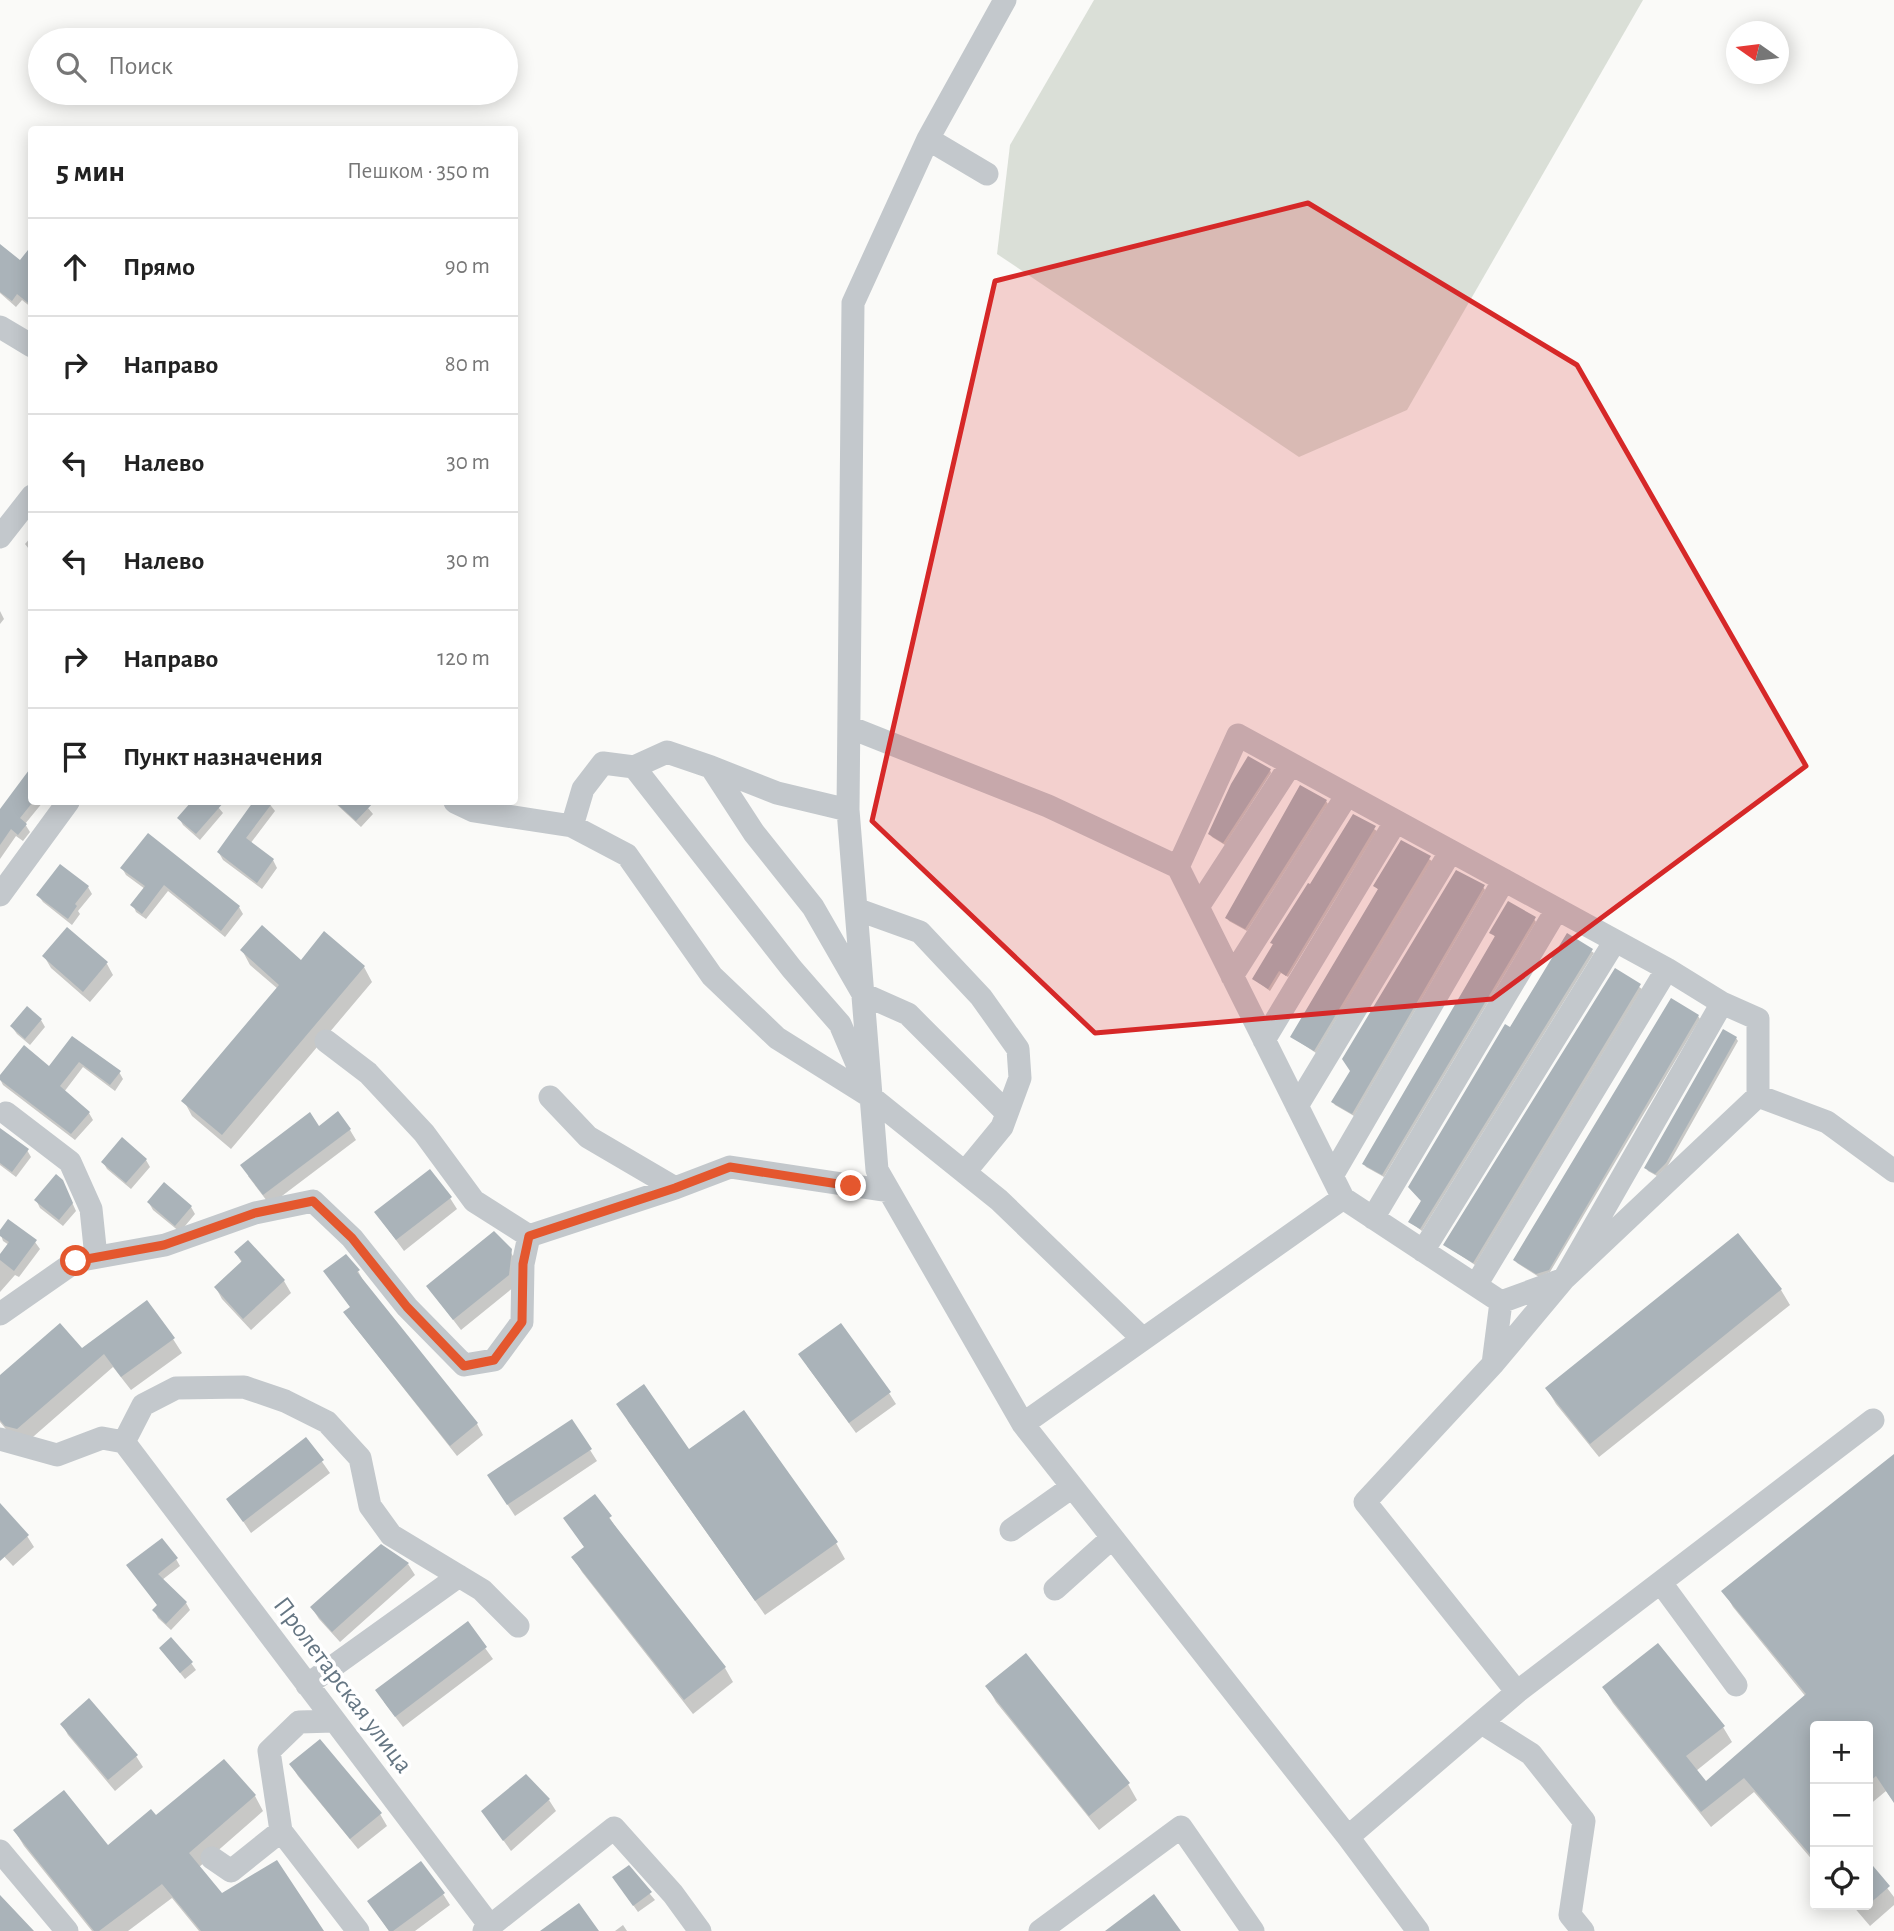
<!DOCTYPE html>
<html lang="ru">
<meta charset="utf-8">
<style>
body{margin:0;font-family:"Alegreya Sans",sans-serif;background:#f2f2f2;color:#222}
.controls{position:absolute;right:21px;bottom:21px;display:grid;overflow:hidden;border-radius:7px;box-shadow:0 4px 18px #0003}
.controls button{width:63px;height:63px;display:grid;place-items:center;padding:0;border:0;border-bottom:2px solid #e0e0e0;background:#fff;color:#222;font:35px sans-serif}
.compass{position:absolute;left:1726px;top:21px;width:63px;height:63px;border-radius:50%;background:#fff;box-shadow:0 4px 18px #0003;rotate:284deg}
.stop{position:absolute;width:21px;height:21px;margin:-16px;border:5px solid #e4572e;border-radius:50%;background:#fff}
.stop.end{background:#e4572e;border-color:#fff;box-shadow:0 2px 7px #0008}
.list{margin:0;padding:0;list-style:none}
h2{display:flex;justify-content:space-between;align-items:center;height:91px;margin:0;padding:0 28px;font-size:30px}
h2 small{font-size:23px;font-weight:400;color:#767676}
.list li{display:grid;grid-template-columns:46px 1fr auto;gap:21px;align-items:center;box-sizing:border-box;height:98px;padding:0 28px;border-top:2px solid #e0e0e0}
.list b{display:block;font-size:26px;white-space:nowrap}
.list em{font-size:23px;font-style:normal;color:#767676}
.icon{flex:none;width:38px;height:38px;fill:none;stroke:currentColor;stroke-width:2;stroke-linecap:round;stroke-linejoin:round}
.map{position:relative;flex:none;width:1894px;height:1931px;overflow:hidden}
.search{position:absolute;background:#fff;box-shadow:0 4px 18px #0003;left:28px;top:28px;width:490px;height:77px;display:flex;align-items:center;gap:18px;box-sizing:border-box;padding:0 24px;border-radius:38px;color:#767676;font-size:26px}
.panel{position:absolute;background:#fff;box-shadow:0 4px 18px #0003;left:28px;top:126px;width:490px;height:679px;border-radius:7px}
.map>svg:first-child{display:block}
.green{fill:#dadfd7}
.shadow{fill:#0003}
.building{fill:#aab3b9}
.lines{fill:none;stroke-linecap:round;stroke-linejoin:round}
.minor{stroke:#c3c8cc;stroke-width:23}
.route{stroke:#e4572e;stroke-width:9}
.marked{fill:#d62828;fill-opacity:0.2;stroke:#d62828;stroke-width:5;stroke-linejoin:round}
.labels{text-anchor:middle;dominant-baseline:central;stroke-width:7;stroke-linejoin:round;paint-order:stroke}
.street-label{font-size:26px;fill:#657683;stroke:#fff}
</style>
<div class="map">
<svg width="1894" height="1931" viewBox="0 0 1894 1931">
<rect width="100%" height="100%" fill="#fafaf8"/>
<path class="green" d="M1094,0H1643L1407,410L1299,457L997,254L1010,145Z"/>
<path class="shadow" d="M0,246L20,262L32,258V308L22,300L16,307L0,293Z
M32,536V553L25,544Z
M0,611L4,619L0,624Z
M32,760V802H43L25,824L30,832L23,841L16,836L0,859V812L31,770L28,764Z
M1270,770L1271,773L1225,845L1212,837L1210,834Z
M1326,801L1328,804L1247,931L1229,921L1227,918Z
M193,802H214L223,813L200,840L183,825L179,818Z
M255,802H268L275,811L250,844L273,860L277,868L262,889L223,860L219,853Z
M334,802H363L373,814L361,827Z
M1354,816L1377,831L1288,977L1281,973L1270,991L1254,979L1274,946L1272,943L1310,887Z
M1402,842L1432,861L1316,1053L1292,1037L1379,890L1375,886Z
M122,868L239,907L243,914L225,937L168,891L146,919L136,912L133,905L145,889L126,875Z
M88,887L92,894L78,911L80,914L72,925L43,902L38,895Z
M1483,887L1485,890L1354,1116L1335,1105L1333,1102Z
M1534,919L1536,922L1384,1177L1366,1167L1364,1164L1496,938L1492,933Z
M1568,936L1594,953L1422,1231L1410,1222L1511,1029Z
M242,950L301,962L364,967L372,982L231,1149L192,1116L184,1101L278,989L250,965Z
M44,956L107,964L113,975L90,1002L51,968Z
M1615,970L1642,989L1475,1265L1445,1245Z
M1698,1016L1700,1019L1550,1272L1539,1277L1517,1263L1515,1260Z
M41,1020L45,1027L30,1045L17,1034L12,1027Z
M72,1038L119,1072L123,1079L115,1091L83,1067L64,1092L89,1113L93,1120L75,1140L3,1085L0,1079L50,1068Z
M1736,1038L1738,1041L1667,1167L1657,1176L1648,1171L1646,1168Z
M319,1129L350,1130L356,1140L270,1205L248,1176Z
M0,1131L27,1150L31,1157L16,1177L0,1165Z
M146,1160L150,1167L131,1189L107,1169L103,1162Z
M66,1189L76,1211L63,1226L40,1208L36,1200Z
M450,1198L457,1209L404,1251L376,1213Z
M149,1203L191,1207L195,1214L180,1232L153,1210Z
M0,1232L35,1242L40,1249L19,1277L15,1275L0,1292V1257L9,1245L3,1241Z
M1738,1236L1781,1290L1790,1305L1599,1457L1556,1404L1547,1389Z
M248,1242L284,1281L291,1293L251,1330L222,1299L216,1288L242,1263L236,1253Z
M510,1251L517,1263L514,1287L461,1330L428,1287Z
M358,1271L364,1282L477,1424L483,1435L457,1456L352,1323L346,1313L351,1308L325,1272Z
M173,1339L182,1353L131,1390L113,1367L26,1443L15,1440L0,1422V1377L82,1351Z
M807,1366L889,1393L896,1404L856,1433Z
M627,1420L689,1452L836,1543L845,1559L765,1615Z
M306,1439L330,1473L251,1533L228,1499Z
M590,1450L597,1461L515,1516L496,1487Z
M1894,1457V1802L1886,1791L1868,1806V1726H1815V1863L1754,1792L1711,1827L1613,1703L1604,1688L1723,1727L1732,1742L1696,1771L1706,1783L1806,1697L1733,1607L1724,1591Z
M595,1496L619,1532L725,1668L733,1682L693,1714L582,1572L573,1557L585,1548L565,1518Z
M0,1506L27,1536L34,1547L13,1566L0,1552Z
M176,1559L180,1566L162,1580L186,1603L190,1610L171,1630L158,1618L154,1610L158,1606L129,1566Z
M408,1564L415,1575L340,1642L319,1619L312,1608Z
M467,1623L493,1659L403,1727L384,1702Z
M161,1649L191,1663L196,1670L185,1679Z
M987,1686L1128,1784L1137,1800L1099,1830L996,1702Z
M62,1724L136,1756L143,1767L115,1791L68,1735Z
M320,1741L380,1814L387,1826L358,1849L298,1776L291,1765Z
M224,1761L255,1796L263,1811L198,1868L222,1895L322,1931H199L172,1898L128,1931H92L24,1846L15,1831L108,1848L156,1817Z
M549,1800L556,1811L511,1851L490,1822Z
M1868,1863L1894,1897V1905L1870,1926L1852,1905H1868Z
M628,1868L655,1900L638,1912L619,1885Z
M443,1894L450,1905L415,1931H389L369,1902Z
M623,1925L627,1931H615Z"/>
<path class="building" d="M0,244L20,260L32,245V306L17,294L12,301L0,292Z
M1248,756L1271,769L1223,843L1208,834L1231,784Z
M32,766V803L20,818L27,824L18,835L11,829L0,845V809Z
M1300,785L1327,800L1245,929L1225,918Z
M191,802H224L196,834L177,818Z
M253,802H273L246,838L274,859L257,883L217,852Z
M335,802H374L356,821Z
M1353,814L1376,826L1286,976L1279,971L1268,989L1252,979L1273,944L1270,943L1308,883L1310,884Z
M148,833L240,906L221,931L164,885L142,914L130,905L145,886L120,868Z
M1401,840L1431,856L1314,1051L1290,1037L1378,889L1373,886Z
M60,864L89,886L75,904L77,906L68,919L36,895Z
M1456,870L1485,885L1352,1114L1331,1102L1350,1071L1342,1059Z
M1508,901L1536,917L1382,1175L1362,1164L1495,936L1489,933Z
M262,925L301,960L324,931L365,966L222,1135L181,1101L279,985L240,950Z
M67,927L108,962L83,992L42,956Z
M1567,933L1593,949L1420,1229L1408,1222L1421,1201L1408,1187L1505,1024L1510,1027Z
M1615,968L1641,984L1473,1263L1443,1245Z
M1671,998L1699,1015L1549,1270L1536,1274L1513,1260Z
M27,1006L42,1019L25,1039L10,1026Z
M1723,1029L1737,1037L1666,1163L1655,1174L1644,1168Z
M72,1036L121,1071L110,1085L79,1062L60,1086L90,1112L71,1134L0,1080V1075L24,1045L49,1066Z
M338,1111L351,1129L263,1195L240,1165L310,1112L319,1126Z
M0,1128L29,1149L12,1172L0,1163Z
M122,1137L147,1159L126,1183L101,1162Z
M430,1169L452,1197L396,1240L374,1212Z
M56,1174L63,1180L73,1203L59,1220L34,1200Z
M164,1182L192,1206L175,1226L147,1202Z
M8,1219L37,1240L14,1271L0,1260V1254L9,1242L0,1236V1230Z
M494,1231L512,1249L509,1275L453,1320L426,1286Z
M1738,1233L1782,1289L1590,1444L1545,1388Z
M248,1240L285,1280L243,1319L214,1287L242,1261L234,1252Z
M346,1254L360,1270L357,1272L478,1423L450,1446L343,1312L350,1307L323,1271Z
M147,1300L175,1338L121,1377L104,1354L17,1429L5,1426L0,1420V1375L60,1323L82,1348Z
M841,1323L891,1392L849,1423L798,1354Z
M644,1384L689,1449L744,1410L838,1542L755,1601L616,1404Z
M572,1419L592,1449L507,1505L487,1475Z
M306,1437L324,1460L243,1522L226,1499Z
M1894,1454V1803L1876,1776L1868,1783V1726H1815V1860L1744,1778L1701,1812L1602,1687L1658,1643L1725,1726L1686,1756L1706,1781L1806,1694L1721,1591Z
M595,1494L612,1516L609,1518L726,1667L684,1700L571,1557L584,1547L563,1518Z
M0,1503L29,1535L0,1561Z
M162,1538L178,1558L158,1574L187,1602L166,1624L152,1610L157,1605L126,1565Z
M381,1544L409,1563L332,1632L310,1607Z
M468,1621L487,1647L395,1717L375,1690Z
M171,1637L193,1662L180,1673L159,1648Z
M1026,1653L1130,1783L1089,1816L985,1686Z
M89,1698L138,1755L108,1780L60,1724Z
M320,1739L382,1813L350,1839L289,1764Z
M224,1759L256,1795L189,1853L222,1893L277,1860L324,1931H201L162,1884L99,1931H94L13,1830L64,1790L108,1845L151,1809L156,1815Z
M526,1774L550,1799L503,1841L481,1811Z
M1868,1860L1890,1886L1868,1905Z
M421,1861L445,1893L393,1931H389L367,1901Z
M629,1865L652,1892L633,1906L612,1877Z
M1154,1894L1181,1931H1105Z
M0,1895L34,1931H0Z
M579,1903L599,1931H540Z"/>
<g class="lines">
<path class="minor" d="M928,139L1005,0
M987,174L928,139L853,303L848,810L877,1170L1023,1424L1348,1837
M0,327L32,346
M0,537L32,496
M849,727L1048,806L1178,867
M634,767L667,752L711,767L754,833L813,907L863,994L908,1014L1007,1113
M711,767L777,793L848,810
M455,802L474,811L572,826L627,855L712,976L777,1038L871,1097L999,1200L1143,1339
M572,826L583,789L603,763L634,767L792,969L840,1024L863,1078
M0,895L68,802
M1198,907L1291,764
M856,909L920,932L981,997L1018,1049L1020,1078L1002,1127L965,1172
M1232,976L1347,795
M1264,1040L1396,821
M326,1041L368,1073L424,1133L474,1201L529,1236
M550,1097L588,1137L675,1188
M1297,1106L1451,851
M6,1113L70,1162L91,1209L96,1257
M1332,1176L1504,880
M1343,1198L1178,867L1238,735L1667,969L1722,1003L1758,1019V1096L1827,1122L1894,1171
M1373,1218L1557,909
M1423,1251L1615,941
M1476,1285L1667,969
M1501,1302L1564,1279L1722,1003
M0,1314L76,1261L165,1245L255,1213L313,1201L352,1238L407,1307L464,1365L494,1360L522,1322L523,1264L529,1236L675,1188L730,1167L889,1191
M1023,1424L1343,1198L1501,1302L1493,1364
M0,1439L57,1455L102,1438L124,1442L490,1926
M124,1442L143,1405L176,1388L244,1387L285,1401L327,1422L360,1458L370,1506L391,1535L482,1590L518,1626
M1011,1530L1072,1487
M1661,1583L1736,1685
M1055,1589L1112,1538
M307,1685L459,1576
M1517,1692L1365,1502L1493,1364L1564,1279L1758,1096
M1482,1723L1531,1754L1584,1821L1570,1915L1583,1931
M281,1831L269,1751L299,1722L334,1721
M0,1851L67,1931
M212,1858L231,1871L281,1831L358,1931
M484,1931L614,1828L673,1894L700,1931
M1040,1931L1181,1827L1253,1931
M1418,1931L1348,1837L1517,1692L1873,1420"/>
</g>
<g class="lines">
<path class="route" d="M76,1261L164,1245L255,1213L313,1201L352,1238L407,1307L464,1366L494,1360L522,1322L523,1264L529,1236L675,1188L730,1167L851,1186"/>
</g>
<path class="marked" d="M1308,203L1577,365L1806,766L1492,999L1095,1033L872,821L995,281Z"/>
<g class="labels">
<g class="street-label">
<text transform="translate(343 1685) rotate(53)">Пролетарская улица</text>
</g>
</g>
</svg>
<div class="controls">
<button>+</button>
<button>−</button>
<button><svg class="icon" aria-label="locate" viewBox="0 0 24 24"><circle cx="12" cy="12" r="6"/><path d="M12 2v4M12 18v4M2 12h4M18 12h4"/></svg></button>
</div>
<svg class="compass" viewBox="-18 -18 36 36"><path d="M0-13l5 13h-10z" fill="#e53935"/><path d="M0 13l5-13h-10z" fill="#767676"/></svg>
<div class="stop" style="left:76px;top:1261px"></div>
<div class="stop end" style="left:851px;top:1186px"></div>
<div class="search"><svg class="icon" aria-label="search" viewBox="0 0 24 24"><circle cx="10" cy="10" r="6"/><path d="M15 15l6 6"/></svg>Поиск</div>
<section class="panel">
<h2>5 мин<small>Пешком · 350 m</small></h2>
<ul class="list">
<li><svg class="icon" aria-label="ahead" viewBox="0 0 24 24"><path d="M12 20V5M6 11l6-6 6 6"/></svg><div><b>Прямо</b></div><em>90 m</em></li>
<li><svg class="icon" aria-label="right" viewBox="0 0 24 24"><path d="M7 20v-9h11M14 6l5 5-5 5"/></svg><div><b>Направо</b></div><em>80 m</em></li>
<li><svg class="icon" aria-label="left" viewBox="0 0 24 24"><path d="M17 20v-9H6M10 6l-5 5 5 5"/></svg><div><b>Налево</b></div><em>30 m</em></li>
<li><svg class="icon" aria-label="left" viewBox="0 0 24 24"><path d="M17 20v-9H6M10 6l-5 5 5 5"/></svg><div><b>Налево</b></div><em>30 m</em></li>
<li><svg class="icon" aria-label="right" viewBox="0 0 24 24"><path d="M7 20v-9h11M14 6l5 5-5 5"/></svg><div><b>Направо</b></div><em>120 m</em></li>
<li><svg class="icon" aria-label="arrive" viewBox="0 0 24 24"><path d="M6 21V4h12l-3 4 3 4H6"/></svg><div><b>Пункт назначения</b></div></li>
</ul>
</section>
</div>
